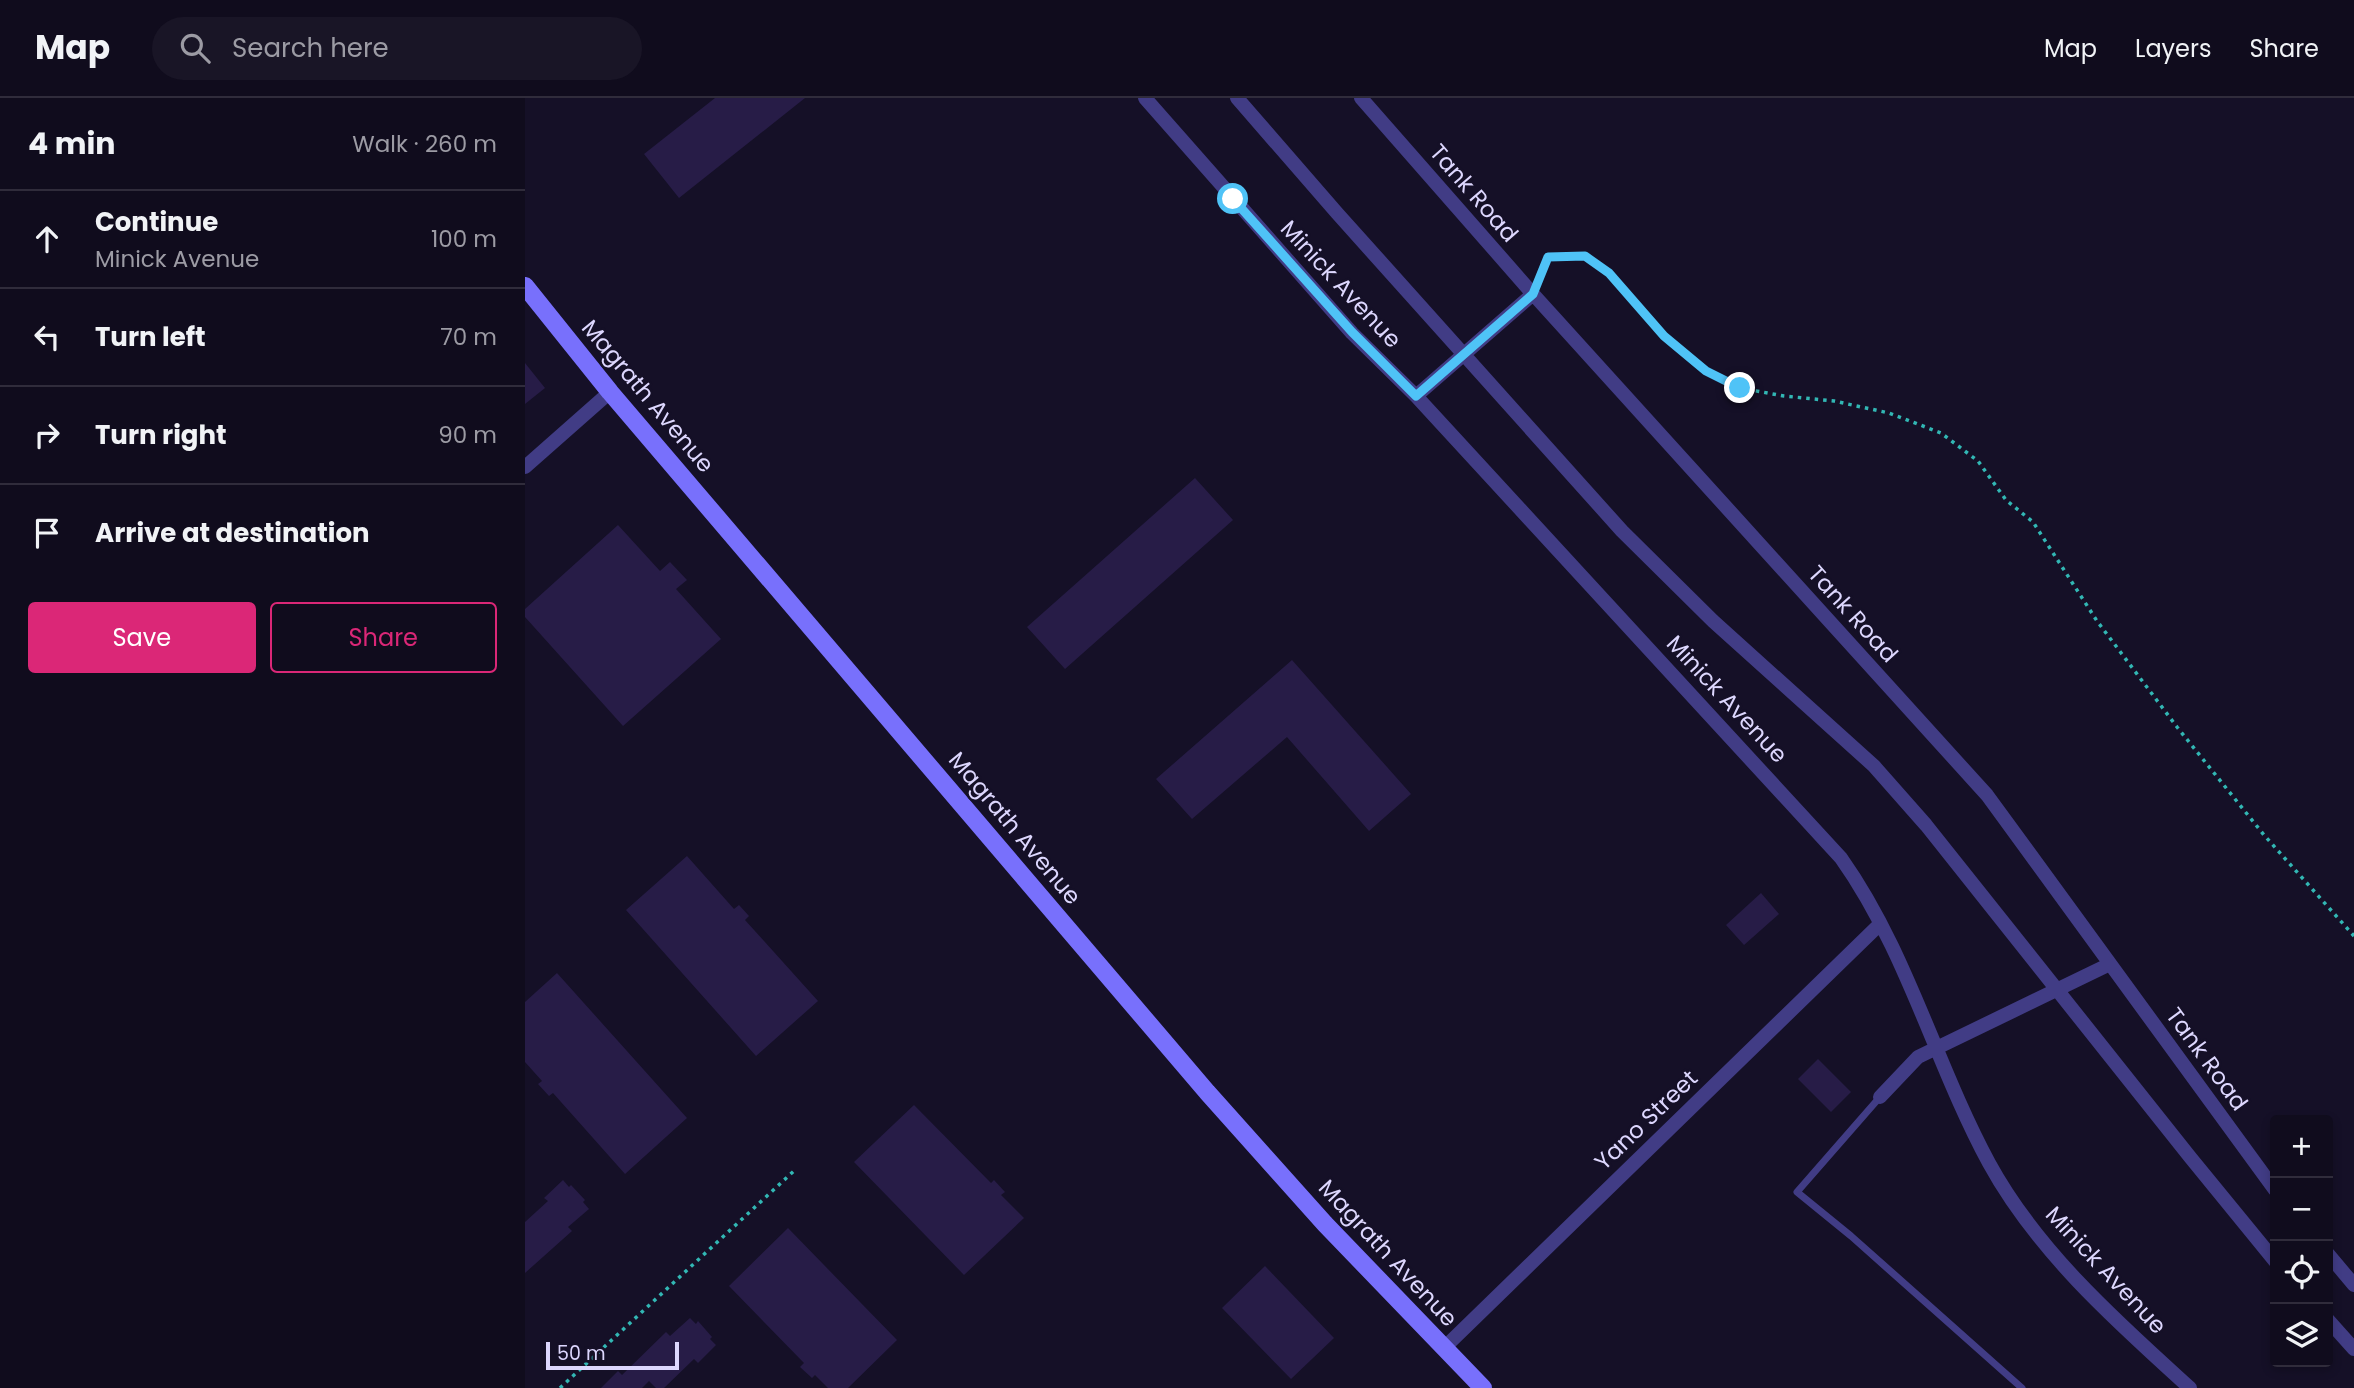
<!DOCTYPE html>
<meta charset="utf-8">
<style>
body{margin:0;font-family:Poppins,sans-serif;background:#191526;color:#f1f3f6}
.controls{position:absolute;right:21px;bottom:21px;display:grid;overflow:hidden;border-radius:7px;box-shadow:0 4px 10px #0003}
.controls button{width:63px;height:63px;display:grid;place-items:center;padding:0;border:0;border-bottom:2px solid #302c3b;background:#100c1d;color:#f1f3f6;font:35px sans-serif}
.scale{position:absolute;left:21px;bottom:18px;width:133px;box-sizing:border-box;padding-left:7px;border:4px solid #ddd7fe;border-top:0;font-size:19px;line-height:24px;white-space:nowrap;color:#ddd7fe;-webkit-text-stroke:5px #151027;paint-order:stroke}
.stop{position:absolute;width:21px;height:21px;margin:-16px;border:5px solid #4fc3f7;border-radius:50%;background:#fff}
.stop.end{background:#4fc3f7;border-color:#fff;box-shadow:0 2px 7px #0008}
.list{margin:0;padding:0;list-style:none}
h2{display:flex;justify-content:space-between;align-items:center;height:91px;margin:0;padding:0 28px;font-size:30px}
h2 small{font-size:23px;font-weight:400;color:#9c9ba4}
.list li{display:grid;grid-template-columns:46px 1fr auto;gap:21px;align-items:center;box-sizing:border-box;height:98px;padding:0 28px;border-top:2px solid #302c3b}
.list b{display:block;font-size:26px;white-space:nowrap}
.list p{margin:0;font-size:23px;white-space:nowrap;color:#9c9ba4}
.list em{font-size:23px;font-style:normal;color:#9c9ba4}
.actions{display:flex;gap:14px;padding:21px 28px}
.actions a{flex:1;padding:16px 0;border:2px solid #db2777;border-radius:7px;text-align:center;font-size:24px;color:#db2777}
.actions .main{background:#db2777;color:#fff}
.icon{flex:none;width:38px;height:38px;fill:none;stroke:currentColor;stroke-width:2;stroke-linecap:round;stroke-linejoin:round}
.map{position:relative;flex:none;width:1829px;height:1290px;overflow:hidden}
header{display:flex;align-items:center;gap:42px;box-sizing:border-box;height:98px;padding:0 35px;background:#100c1d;border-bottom:2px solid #302c3b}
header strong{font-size:33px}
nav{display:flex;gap:38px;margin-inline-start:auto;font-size:24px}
.search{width:490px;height:63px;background:#191526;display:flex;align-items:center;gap:18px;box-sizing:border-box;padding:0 24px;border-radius:38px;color:#9c9ba4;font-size:26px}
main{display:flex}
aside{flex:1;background:#100c1d}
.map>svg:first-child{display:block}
.building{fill:#271c47}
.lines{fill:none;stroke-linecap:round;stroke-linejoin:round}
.path{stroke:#32b7b4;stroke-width:3.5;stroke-dasharray:3.5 5;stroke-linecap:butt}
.lane{stroke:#413c85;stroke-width:7}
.street{stroke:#413c85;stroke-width:14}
.secondary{stroke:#7870fc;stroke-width:18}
.route{stroke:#4fc3f7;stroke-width:9}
.labels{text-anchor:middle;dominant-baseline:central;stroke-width:5;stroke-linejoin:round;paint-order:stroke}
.street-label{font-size:23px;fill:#ddd7fe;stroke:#151027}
</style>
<header>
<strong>Map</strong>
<div class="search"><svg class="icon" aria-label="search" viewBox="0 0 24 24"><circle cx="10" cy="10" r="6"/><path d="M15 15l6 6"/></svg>Search here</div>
<nav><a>Map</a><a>Layers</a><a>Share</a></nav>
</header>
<main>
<aside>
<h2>4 min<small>Walk · 260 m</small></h2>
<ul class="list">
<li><svg class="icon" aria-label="ahead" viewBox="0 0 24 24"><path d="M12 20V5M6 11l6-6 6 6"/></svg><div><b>Continue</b><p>Minick Avenue</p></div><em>100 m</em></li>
<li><svg class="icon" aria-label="left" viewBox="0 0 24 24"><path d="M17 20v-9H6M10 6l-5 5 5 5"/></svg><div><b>Turn left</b></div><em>70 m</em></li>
<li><svg class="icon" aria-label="right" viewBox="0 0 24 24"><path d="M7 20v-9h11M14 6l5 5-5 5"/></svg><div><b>Turn right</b></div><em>90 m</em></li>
<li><svg class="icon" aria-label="arrive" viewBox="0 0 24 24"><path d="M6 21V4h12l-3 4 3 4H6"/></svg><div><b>Arrive at destination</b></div></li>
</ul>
<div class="actions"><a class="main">Save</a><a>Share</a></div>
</aside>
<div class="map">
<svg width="1829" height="1290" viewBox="0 0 1829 1290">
<rect width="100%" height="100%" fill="#151027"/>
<path class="building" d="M190,0H280L154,100L119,56Z
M0,265L20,290L0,306Z
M670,380L708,422L540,571L502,529Z
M93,427L135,473L145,464L162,482L151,491L196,541L98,628L0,519V511Z
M767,562L886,696L844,733L762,639L667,721L631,681Z
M162,758L209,811L214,807L224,818L220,822L293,903L231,958L101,812Z
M1236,795L1254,816L1219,847L1201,827Z
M32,875L162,1020L100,1076L28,995L24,998L13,986L17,983L0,964V904Z
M1293,961L1326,994L1306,1014L1273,981Z
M389,1007L466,1085L469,1082L480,1094L476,1097L499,1120L439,1177L329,1064Z
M38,1082L44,1089L46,1087L60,1102L58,1104L64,1111L43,1129L47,1133L0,1175V1124L23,1103L19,1100Z
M263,1130L372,1242L323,1290H303L290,1277L287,1280L275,1269L279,1265L204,1188Z
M740,1168L809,1240L766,1281L697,1210Z
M165,1220L171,1226L173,1223L187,1239L185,1241L191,1247L173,1265L169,1261L139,1290H131L124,1283L117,1290H76L93,1273L97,1277L141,1234L145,1238Z"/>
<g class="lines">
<path class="path" d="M1015,179L1023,159L1060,158L1085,175L1139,238L1181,273L1215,290L1259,298L1309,303L1364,315L1416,335L1453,363L1481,402L1508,424L1572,523L1652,629L1739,737L1829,838
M35,1290L271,1071"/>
<path class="lane" d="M1355,999L1272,1094L1326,1138L1497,1290"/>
<path class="street" d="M620,0L827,235L891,298L1316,760C1382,853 1410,965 1464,1065C1512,1153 1592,1224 1665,1290
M712,0L812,115L1097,433L1188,523L1349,668L1401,727L1665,1059L1750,1163
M836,0L1008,196L1462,697L1750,1092
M891,298L1008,196
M0,369L85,294
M1355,999L1393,959L1585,866
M1803,1156L1829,1187
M1803,1222L1829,1251
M919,1250L1355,826"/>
<path class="secondary" d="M0,188L85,294L682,994L800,1126L958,1290"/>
</g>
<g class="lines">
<path class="route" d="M708,101L827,234L891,298L1008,196L1023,159L1060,158L1084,175L1139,238L1181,273L1215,290"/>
</g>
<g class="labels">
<g class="street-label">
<text transform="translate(949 95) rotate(49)">Tank Road</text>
<text transform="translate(816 186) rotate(47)">Minick Avenue</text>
<text transform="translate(123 298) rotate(50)">Magrath Avenue</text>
<text transform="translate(1328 516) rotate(48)">Tank Road</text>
<text transform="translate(1202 601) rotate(47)">Minick Avenue</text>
<text transform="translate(490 730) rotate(50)">Magrath Avenue</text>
<text transform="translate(1682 961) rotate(54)">Tank Road</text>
<text transform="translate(1121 1022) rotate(-44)">Yano Street</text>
<text transform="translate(863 1155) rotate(47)">Magrath Avenue</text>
<text transform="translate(1581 1172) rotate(47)">Minick Avenue</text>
</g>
</g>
</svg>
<div class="controls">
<button>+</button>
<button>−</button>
<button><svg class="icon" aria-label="locate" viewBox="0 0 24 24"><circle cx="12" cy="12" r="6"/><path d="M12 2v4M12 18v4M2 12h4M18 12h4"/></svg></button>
<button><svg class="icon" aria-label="layers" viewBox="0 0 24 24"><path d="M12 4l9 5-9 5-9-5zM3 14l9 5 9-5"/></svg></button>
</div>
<div class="scale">50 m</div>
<div class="stop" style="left:708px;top:101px"></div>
<div class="stop end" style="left:1215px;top:290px"></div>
</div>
</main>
